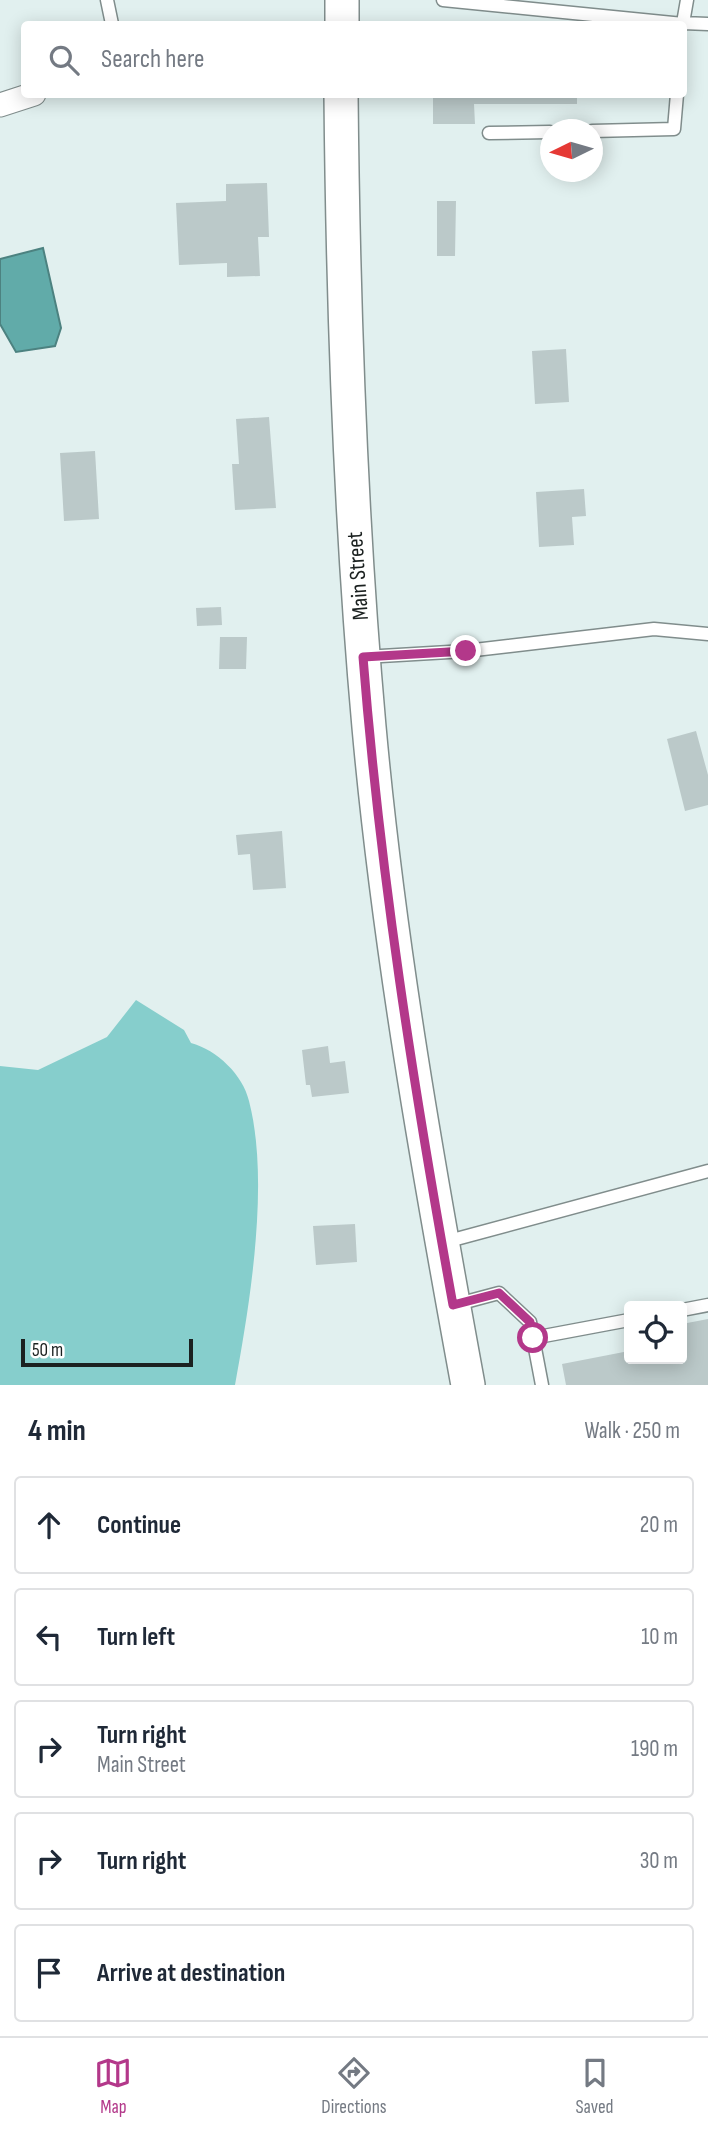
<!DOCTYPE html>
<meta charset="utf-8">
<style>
body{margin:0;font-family:"Sofia Sans Condensed",sans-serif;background:#f6f6f7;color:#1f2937}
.controls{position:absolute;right:21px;bottom:21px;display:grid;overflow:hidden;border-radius:7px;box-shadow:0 4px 18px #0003}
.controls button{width:63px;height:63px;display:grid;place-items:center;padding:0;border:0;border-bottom:2px solid #e0e1e3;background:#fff;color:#1f2937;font:35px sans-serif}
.compass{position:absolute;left:540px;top:119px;width:63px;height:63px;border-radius:50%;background:#fff;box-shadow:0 4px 18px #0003;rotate:265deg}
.scale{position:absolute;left:21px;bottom:18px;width:172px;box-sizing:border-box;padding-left:7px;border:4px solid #1b2120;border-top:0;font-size:19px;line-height:24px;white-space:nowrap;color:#1b2120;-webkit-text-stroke:5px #fff;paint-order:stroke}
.stop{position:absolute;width:21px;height:21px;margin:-16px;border:5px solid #b3388a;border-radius:50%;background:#fff}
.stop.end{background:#b3388a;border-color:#fff;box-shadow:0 2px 7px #0008}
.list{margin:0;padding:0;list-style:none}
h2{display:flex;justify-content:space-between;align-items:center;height:91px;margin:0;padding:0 28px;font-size:30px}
h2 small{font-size:23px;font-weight:400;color:#747a83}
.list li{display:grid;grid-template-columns:46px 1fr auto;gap:21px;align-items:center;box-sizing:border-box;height:98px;margin:0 14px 14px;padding:0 14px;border:2px solid #e0e1e3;border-radius:7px}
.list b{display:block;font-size:26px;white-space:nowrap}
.list p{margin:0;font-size:23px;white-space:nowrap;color:#747a83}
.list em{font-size:23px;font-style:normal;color:#747a83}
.icon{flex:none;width:38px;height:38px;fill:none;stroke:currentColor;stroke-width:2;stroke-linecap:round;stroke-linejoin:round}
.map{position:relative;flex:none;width:708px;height:1385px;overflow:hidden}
.search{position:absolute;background:#fff;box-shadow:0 4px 18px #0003;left:21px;right:21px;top:21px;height:77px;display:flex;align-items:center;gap:18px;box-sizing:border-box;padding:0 24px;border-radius:7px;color:#747a83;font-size:26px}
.sheet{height:651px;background:#fff}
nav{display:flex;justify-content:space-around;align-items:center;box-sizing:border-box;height:98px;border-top:2px solid #e0e1e3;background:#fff;font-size:19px;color:#747a83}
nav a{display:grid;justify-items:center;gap:4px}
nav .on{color:#b3388a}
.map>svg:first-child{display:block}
.green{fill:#86cecc}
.water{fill:#61aba9;stroke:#4c8280;stroke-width:2}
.building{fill:#bbc9c9}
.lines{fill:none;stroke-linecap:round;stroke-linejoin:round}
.lane-casing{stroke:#808d8c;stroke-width:15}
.street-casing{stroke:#808d8c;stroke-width:25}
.secondary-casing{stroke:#808d8c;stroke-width:36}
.lane{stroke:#fff;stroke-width:12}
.street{stroke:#fff;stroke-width:23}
.secondary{stroke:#fff;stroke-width:33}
.route{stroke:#b3388a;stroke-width:9}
.labels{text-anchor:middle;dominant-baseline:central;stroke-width:6;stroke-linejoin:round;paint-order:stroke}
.street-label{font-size:23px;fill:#1b2120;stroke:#fff}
</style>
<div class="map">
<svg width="708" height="1385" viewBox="0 0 708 1385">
<rect width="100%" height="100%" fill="#e1f0ef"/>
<path class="green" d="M136,1000L184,1030L191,1043C217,1050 243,1075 249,1101C270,1182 250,1303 235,1385H0V1066L38,1070L107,1037Z"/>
<path class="water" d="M43,248L61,328L55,346L16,352L0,324V259Z"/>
<path class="building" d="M433,94H577V104H474L475,124H433Z
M267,183L269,237H258L260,276L227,277V263L179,265L176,203L226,201V184Z
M437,201H456L455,256H437Z
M566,349L569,402L535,404L532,351Z
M269,417L276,508L235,510L232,464H239L236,419Z
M95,451L99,519L64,521L60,453Z
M584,489L586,516L572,517L574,545L539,547L536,492Z
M221,607L222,625L197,626L196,608Z
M220,637H247L246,669H219Z
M696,731L708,775V805L685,811L667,739Z
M282,831L286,888L253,890L250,854L238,855L236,835Z
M328,1046L330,1063L345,1061L349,1093L312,1097L310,1085H306L302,1050Z
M355,1224L357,1262L316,1265L313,1226Z
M708,1319V1385H566L562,1364L629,1351V1359H682V1324Z"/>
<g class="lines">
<g class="lane-casing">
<path id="lane" d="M107,0L112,24
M443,0L683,24
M687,0L683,23L708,24
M592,131L674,129L677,94
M489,133L550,132
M364,657L466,651L654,629L708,634
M445,1242L708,1171
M454,1305L499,1293L530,1322L542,1385
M682,1310L708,1305
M533,1338L629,1320"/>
</g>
<g class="street-casing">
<path id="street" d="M0,105L34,94"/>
</g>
<g class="secondary-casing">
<path id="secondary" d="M342,24V0
M341,94C343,306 350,516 369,727C389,948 428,1167 468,1385"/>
</g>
<use href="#lane" class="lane"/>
<use href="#street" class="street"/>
<use href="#secondary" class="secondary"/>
</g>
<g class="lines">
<path class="route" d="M466,651L363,657C380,874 414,1090 453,1305L499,1293L530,1322L533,1338"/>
</g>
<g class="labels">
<g class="street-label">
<text transform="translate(358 576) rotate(-94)">Main Street</text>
</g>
</g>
</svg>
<div class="controls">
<button><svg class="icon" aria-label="locate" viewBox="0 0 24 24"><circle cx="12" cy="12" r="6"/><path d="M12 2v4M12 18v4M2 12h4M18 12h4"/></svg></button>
</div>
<svg class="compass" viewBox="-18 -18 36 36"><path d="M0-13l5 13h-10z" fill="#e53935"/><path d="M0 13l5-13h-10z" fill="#747a83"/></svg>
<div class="scale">50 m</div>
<div class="stop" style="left:533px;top:1338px"></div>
<div class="stop end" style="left:466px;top:651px"></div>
<div class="search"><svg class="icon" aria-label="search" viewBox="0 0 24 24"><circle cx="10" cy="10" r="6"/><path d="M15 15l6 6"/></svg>Search here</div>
</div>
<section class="sheet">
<h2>4 min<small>Walk · 250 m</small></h2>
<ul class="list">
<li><svg class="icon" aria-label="ahead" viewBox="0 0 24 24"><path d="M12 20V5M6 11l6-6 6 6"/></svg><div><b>Continue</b></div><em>20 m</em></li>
<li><svg class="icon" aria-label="left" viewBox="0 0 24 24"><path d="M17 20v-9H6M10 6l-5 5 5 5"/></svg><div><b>Turn left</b></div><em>10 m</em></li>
<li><svg class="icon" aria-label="right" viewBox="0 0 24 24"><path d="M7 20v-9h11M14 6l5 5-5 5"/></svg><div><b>Turn right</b><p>Main Street</p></div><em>190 m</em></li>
<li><svg class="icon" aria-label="right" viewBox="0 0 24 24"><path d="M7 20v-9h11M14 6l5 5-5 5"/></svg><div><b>Turn right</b></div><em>30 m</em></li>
<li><svg class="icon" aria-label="arrive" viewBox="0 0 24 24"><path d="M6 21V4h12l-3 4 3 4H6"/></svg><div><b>Arrive at destination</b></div></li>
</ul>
</section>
<nav>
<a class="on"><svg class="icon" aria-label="map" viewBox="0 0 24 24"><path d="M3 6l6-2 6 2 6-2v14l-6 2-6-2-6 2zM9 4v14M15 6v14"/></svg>Map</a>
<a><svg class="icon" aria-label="directions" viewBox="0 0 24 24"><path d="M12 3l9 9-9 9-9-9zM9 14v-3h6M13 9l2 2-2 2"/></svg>Directions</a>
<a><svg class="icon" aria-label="saved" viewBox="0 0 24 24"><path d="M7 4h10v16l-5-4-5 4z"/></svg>Saved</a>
</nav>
